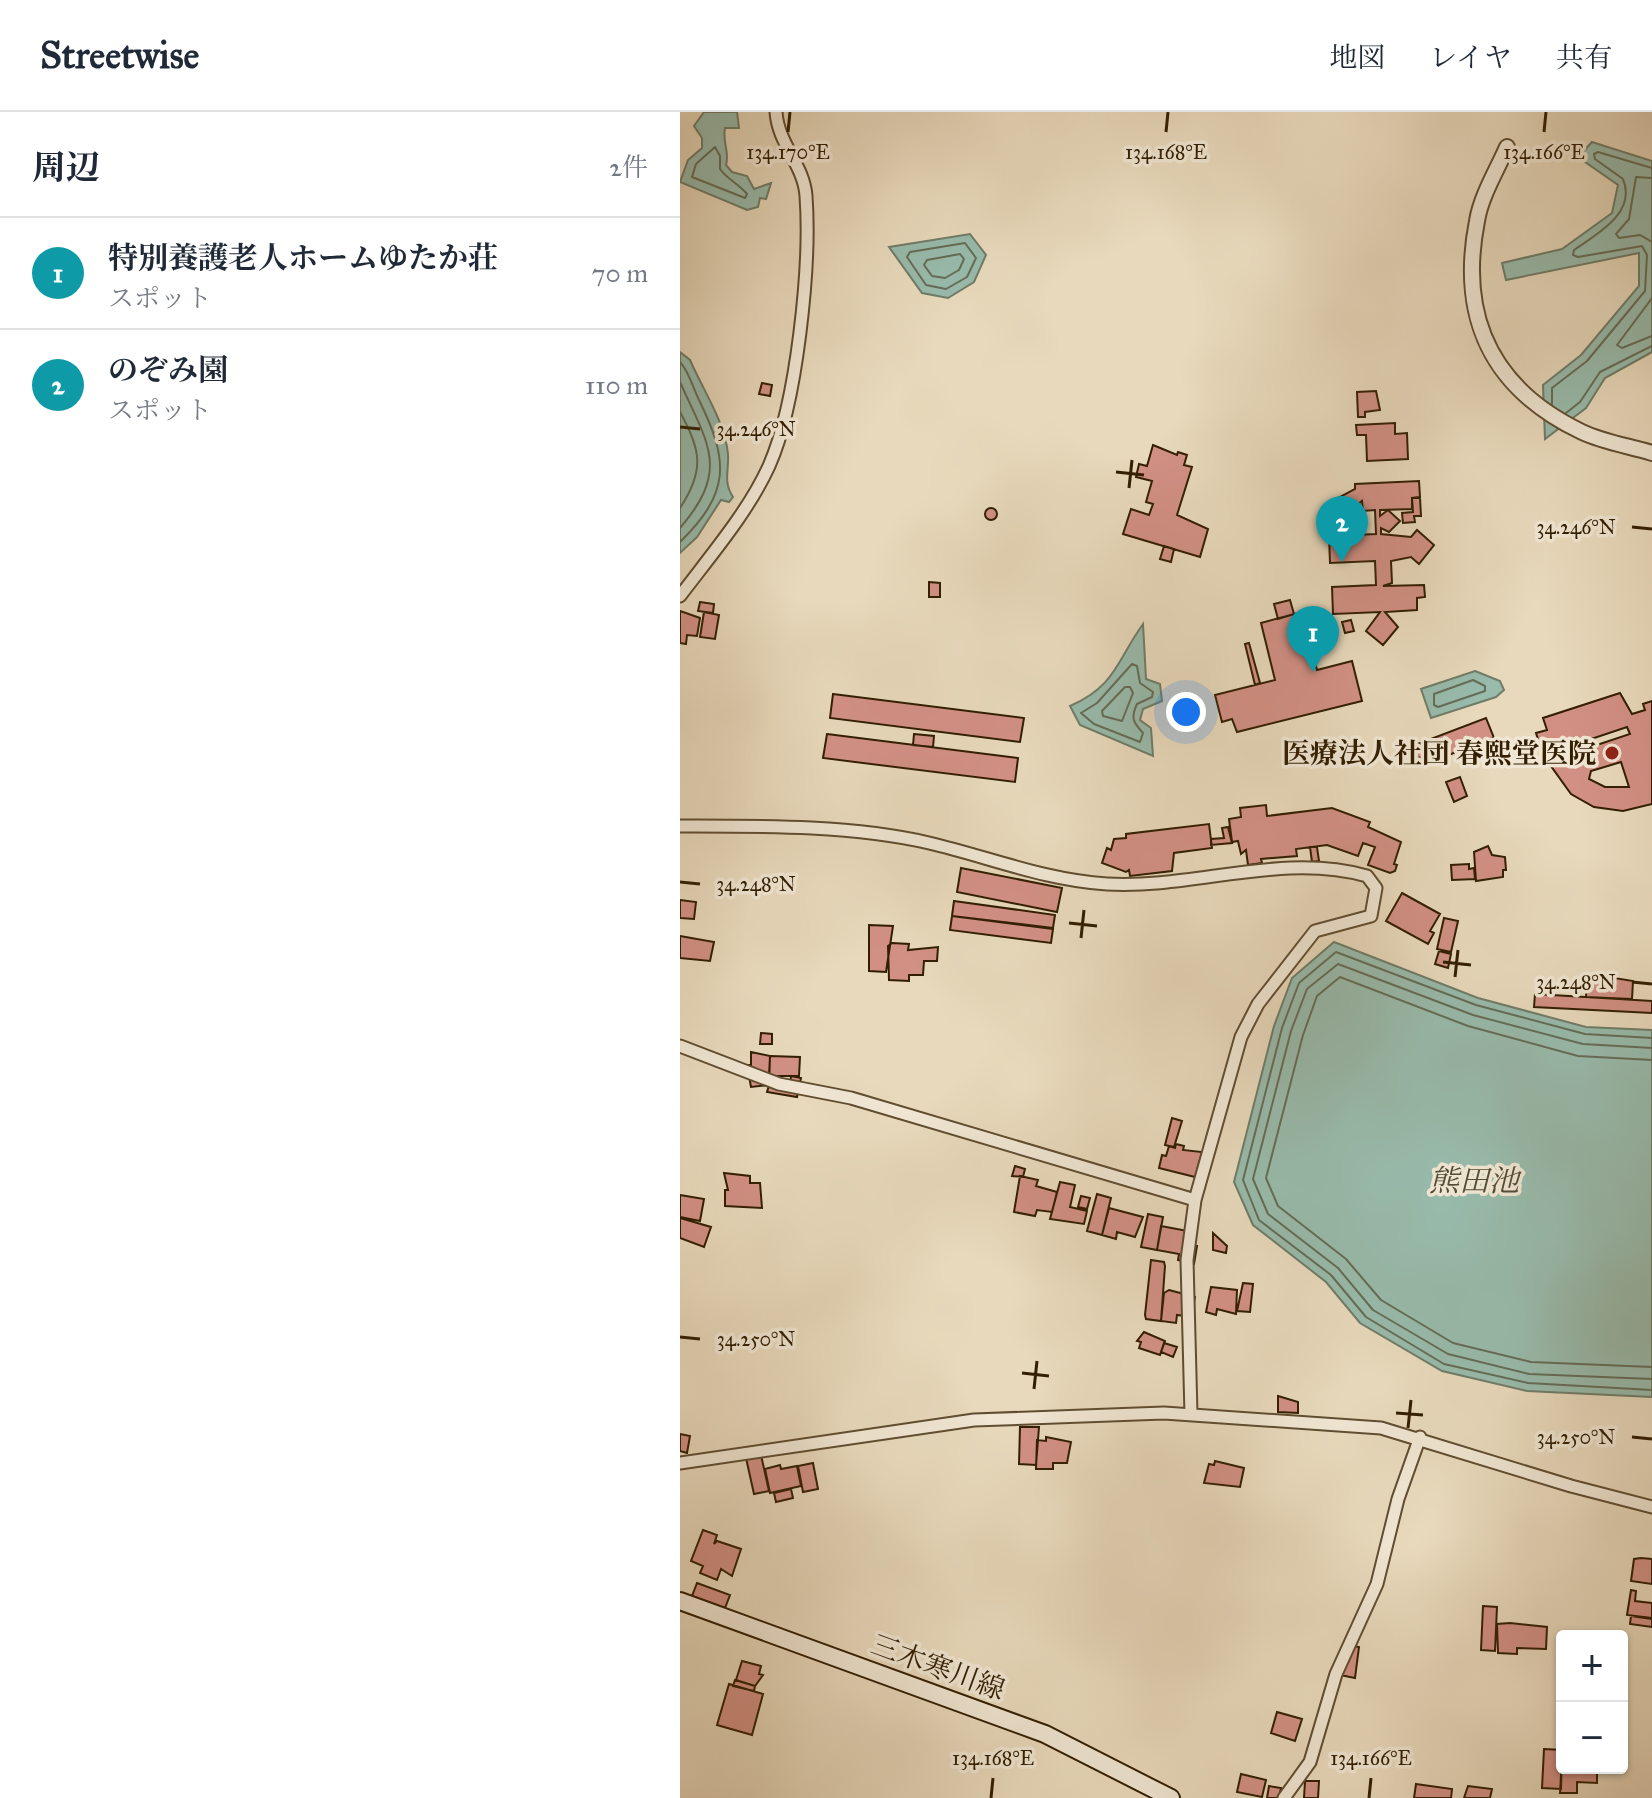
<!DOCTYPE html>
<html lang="ja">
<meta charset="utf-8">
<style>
body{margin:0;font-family:"IM FELL Great Primer","Noto Serif JP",serif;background:#f2f2f3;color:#1f2937}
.controls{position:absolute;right:24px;bottom:24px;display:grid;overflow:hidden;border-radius:8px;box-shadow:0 2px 6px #0004}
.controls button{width:72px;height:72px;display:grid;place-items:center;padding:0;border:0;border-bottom:2px solid #e0e1e3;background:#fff;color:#1f2937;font:40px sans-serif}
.you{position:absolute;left:506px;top:600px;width:28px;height:28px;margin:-20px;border:6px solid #fff;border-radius:50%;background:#1a73e8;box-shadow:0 0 0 12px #1a73e833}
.badge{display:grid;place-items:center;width:52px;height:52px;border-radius:50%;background:#8f2418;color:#fff;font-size:26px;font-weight:700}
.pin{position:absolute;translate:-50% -66px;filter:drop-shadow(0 2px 4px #0008)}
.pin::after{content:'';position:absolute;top:42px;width:28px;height:24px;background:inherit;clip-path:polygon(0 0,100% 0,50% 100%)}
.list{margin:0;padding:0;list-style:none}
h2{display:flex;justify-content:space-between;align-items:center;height:104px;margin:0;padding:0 32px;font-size:34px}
h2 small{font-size:26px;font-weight:400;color:#747a83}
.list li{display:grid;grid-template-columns:52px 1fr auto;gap:24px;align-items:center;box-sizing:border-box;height:112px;padding:0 32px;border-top:2px solid #e0e1e3}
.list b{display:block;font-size:30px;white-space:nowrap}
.list p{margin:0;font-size:26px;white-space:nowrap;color:#747a83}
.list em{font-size:26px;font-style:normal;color:#747a83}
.map{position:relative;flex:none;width:972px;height:1686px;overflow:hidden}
header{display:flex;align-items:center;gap:48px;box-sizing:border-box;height:112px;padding:0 40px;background:#fff;border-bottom:2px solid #e0e1e3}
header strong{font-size:38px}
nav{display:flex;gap:44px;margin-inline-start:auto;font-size:28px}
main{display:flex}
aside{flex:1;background:#fff}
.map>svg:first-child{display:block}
.water{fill:#98bbac;stroke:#6f7c68;stroke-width:2}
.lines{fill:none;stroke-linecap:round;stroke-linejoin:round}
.shore{stroke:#656c57;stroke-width:2}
.building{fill:#d29085;stroke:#321e02;stroke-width:2;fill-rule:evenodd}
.minor-casing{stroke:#604d30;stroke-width:15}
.tertiary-casing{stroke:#604d30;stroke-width:18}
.secondary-casing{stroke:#321e02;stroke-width:20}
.minor{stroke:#f0e6d3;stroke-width:11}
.tertiary{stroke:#f0e6d3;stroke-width:14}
.secondary{stroke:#f0e6d3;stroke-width:16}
.ticks{fill:none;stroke:#321e02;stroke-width:3}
.poi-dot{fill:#8f2418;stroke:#f0e6d3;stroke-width:3}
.labels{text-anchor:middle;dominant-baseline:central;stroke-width:7;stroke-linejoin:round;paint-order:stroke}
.poi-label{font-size:28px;font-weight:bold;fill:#321e02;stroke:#f0e6d3;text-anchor:end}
.street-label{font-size:28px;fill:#321e02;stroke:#f0e6d3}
.water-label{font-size:30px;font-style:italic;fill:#514d35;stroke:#f0e6d3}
.ticks-label{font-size:20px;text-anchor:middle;fill:#321e02;stroke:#f0e6d3;stroke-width:7;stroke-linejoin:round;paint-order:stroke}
</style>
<header>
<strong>Streetwise</strong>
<nav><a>地図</a><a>レイヤ</a><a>共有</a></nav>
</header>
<main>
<aside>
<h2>周辺<small>2件</small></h2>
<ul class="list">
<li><span class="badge" style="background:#0f9aa8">1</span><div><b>特別養護老人ホームゆたか荘</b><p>スポット</p></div><em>70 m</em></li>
<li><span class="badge" style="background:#0f9aa8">2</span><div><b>のぞみ園</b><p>スポット</p></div><em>110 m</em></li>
</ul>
</aside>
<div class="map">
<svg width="972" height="1686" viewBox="0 0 972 1686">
<rect width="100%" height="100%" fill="#e8d9bc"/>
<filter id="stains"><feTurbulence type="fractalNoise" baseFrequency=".0025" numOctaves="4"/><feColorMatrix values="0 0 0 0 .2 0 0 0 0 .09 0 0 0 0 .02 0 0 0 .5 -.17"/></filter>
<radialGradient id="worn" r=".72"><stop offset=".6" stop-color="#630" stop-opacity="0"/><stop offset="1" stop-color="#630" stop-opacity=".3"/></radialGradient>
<path class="water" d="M24,0H57L59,16H45C42,31 50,39 46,53L52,60L67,64L74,77L91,71L86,87L80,86L78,95L67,98L0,70L8,48L22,36V26L14,14Z
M912,30L972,49V240L925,266L906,296L865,327L863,273L901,243L959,174V141L826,168L822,151L882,137L932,101L938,73L898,45Z
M290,122L306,143L294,170L268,186L242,181L209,135Z
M0,240L10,248C23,278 45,310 48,342C49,359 43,370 53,385L49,390L41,388L17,425L0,441Z
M463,512L466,567L480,572L482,589L463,597L460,608L471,616L473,644L400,613L390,594C436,574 437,548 463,512Z
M795,559L820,569L824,578L816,585L751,606L741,577Z
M654,830L798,886L906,915L972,918V1285L847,1279L762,1259L680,1211L646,1170L573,1113L554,1070L594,914L612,866Z"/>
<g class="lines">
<path class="shore" d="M35,35L40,44V57C48,68 58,71 67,82L65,86L12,65L16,52Z
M972,66L956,65L949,107L936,122L939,126L960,123L972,130
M285,131L296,146L287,165L266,177L246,173L227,145L230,140Z
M280,142L284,147L279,158L265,166L252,164L244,153L247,148Z
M972,186L937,233L942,236L972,224
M0,250C10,261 13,277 20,290C49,350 50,381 0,430
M0,270C27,331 51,357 0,416
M872,292V276L907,249L965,179L967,143L962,134L898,145L893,143L894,138C917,122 957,101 943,67L915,47L914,42L918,40L972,56
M0,300C21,339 25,358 0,396
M886,301L900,290L920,260L972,234
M452,552L457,554L460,571L473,580L472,585L457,592C450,607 454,611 463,621L460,630L414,612L401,601L417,591Z
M793,568L805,574V579L758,595L754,593V582Z
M445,575H450L453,581L442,609L423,604L422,599Z
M972,926L905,922L796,893L656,840L619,871L602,916L563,1068L579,1108L651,1163L686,1205L764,1252L848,1271L972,1278
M972,936L903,932L793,903L658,852L627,877L611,919L573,1067L588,1102L658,1156L693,1198L768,1242L849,1262L972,1267
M972,948L898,944L788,914L660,865L637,884L623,923L586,1066L598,1094L666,1147L701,1188L773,1231L851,1250L972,1255"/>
</g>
<path class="building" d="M82,271L92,273L90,284L79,282Z
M696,279L700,298L685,300V305H678L677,280Z
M715,311V322L727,321L728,347L687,349L686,323H677L676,313Z
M473,333L497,343L498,340L507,343L504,353L512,355L497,403L528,417L520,445L443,422L451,397L469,403L473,392L466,390L472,369L456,365L459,352L467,354Z
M739,369L740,385L732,386V397L700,398V404L708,398L720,409L709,420L701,416V422L731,425L737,418L754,433L739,452L731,445L711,449L712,471L703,474L744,473L745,485L737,486V498L705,500L718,515L703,533L686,519L700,500L653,502L652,475L696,473L695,449L650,451L649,424L696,422L695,398L683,399L682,389L672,397L658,399V386L675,377V372Z
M732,386H740L741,404H734L735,410L723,411L722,401L733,400Z
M305 402a6 6 0 1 1 12 0a6 6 0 1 1-12 0Z
M484,434L494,437L491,450L480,447Z
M249,470L260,471V485H249Z
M610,488L614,502L598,507L594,492Z
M20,490L34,492L33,501L18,499Z
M0,499L20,506L17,524L7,523L6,532L0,531Z
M24,500L39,503L35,527L20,525Z
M622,500L637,558L672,549L682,589L557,620L552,607L542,610L535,583L595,568L581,511Z
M671,508L674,519L665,521L662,510Z
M569,531L580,571L575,573L565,532Z
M940,581L952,602L965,598L963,592L972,589V692L943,699L914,695L891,682L868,650L881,645L878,638L862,640L856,621L867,618L863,606ZM947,615L950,622L890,642L887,635ZM941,650L949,675H925L909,667L911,659Z
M153,582L344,606L340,630L150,606Z
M806,606L814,626L758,647L755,640L733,648L729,635L740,631L742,637L750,634L748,628Z
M147,622L338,646L335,670L143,646Z
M234,622L254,624L253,635L233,633Z
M780,665L787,684L774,690L766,670Z
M586,693L587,704L652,696L690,710L688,715L721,730L714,752L717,753L715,759L710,761L688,753L695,735L683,731L678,744L647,733L616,737L617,744L581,747L582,751L568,753L566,738L561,742L558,729L552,730L549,707L561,705L560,696Z
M529,712L532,736L494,741L492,759L450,764L449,758L446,760L422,751L427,736L431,738L434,727L446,726V722Z
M548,715L552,731L531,733V727L544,726L542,716Z
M808,734L812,743L825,745L826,758H823V765L796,769L794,740Z
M630,735H637L639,749L632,750Z
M789,752V757L794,756L795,767L772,768L771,753Z
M281,756L382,776L377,800L277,780Z
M722,781L760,802L750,819L754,821L748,832L706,809Z
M0,788L16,790L14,807L0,806Z
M274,789L375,803L373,816L272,804Z
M272,804L373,817L371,831L270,818Z
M764,806L778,809L771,840L757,837Z
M189,813L213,814L206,860L189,859Z
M0,824L34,830L30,849L0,846Z
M212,831L229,832L228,838L258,835L257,849H244L243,863H229V869L209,868L208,834Z
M759,839L771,842L768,856L755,852Z
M922,864L953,869L952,887L906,885L907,866L922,867Z
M855,882L972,889V901L854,895Z
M81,921L92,922V932H80Z
M71,940L90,944L89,973L71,975L67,953H71Z
M90,944L120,945L119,964H89Z
M111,964L121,966L117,985L87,980L90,970L110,973Z
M492,1006L502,1009L494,1035L485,1033Z
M496,1032L504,1034L503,1038L522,1040L515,1065L479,1056L482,1043L486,1044L489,1034L495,1036Z
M335,1054L345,1057L343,1065L332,1064Z
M44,1061L70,1064V1071H80L82,1096L45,1094V1078H48Z
M340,1064L358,1068L356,1074L377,1080L372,1100L357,1098L355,1104L334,1100Z
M380,1070L395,1073L390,1095L407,1099L404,1112L370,1107Z
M417,1082L431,1086L422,1123L407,1119Z
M0,1083L24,1087L20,1109L0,1105Z
M401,1084L410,1086L407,1097L398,1095Z
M429,1096L463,1105L455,1125L437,1120L436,1127L422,1123Z
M468,1102L483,1105L477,1138L461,1135Z
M0,1106L31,1115L24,1135L0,1126Z
M481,1114L513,1120V1134H517L514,1152L498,1148L499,1142L477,1138Z
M533,1121L547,1134L546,1141L533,1138Z
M471,1148L484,1150L485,1154L481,1209L466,1207L465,1203Z
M563,1171L573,1172L570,1200L557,1199Z
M531,1175L557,1178L556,1202L537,1197L536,1203L526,1200Z
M489,1178L515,1185L511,1205L497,1203L496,1211L481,1209L484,1181Z
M464,1220L485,1229L480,1243L459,1236L461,1230L457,1229Z
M484,1231L497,1235L493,1245L481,1240Z
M598,1284L618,1290V1301L598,1300Z
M340,1315H359L356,1353L339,1352Z
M0,1322L10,1324L7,1341L0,1339Z
M366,1325L391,1330L387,1351H373V1357H356L357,1328L366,1329Z
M81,1343L89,1379L74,1382L66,1346Z
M535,1349L564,1356L560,1375L524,1371L529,1352L534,1353Z
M133,1351L138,1377L123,1380L118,1354Z
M100,1353L101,1357L117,1354L121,1374L90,1381L85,1357Z
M111,1377L113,1386L96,1390L94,1381Z
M23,1418L37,1423L34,1432L37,1429L61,1437L52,1464L41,1457L37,1468L20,1461L23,1454L11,1449Z
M961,1446L972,1447V1472L951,1469L954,1447Z
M17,1471L50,1483L45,1496L12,1484Z
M951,1478L956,1479L955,1489L972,1491V1506L947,1503Z
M803,1494L817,1495L815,1539L801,1538Z
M951,1504L972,1507V1515L950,1512Z
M830,1511L867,1515L866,1537L837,1536V1542L818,1541L817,1512Z
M668,1533L679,1535L675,1566L660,1563Z
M62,1549L81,1554L79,1562L83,1563L75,1574L56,1568Z
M55,1568L75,1574L74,1579L53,1574Z
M49,1572L83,1582L72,1623L37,1613Z
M597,1600L622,1607L615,1629L591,1621Z
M864,1637L882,1638L881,1677L862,1676Z
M882,1646V1656H917V1671L897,1670V1681H880Z
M561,1662L586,1668L582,1685L557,1680Z
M625,1669H639L638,1686H624Z
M736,1672L772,1677L771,1686H734Z
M589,1674L601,1676L599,1686H587Z
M788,1674L812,1677L810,1686H784Z"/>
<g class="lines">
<g class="minor-casing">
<path id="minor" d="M0,484C31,443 68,400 89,354C117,291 131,153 126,84C124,53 98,32 96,0
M0,714C79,714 172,713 249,731C309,745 364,768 427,772C514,777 601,740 687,764L696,776L691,804L635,819L578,892L561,925L515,1088L507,1148L511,1302
M0,934L99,972L171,986L515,1088
M0,1351L294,1308L484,1301L701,1316L891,1374L972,1395
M604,1686L630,1650L656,1562L697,1472L718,1387L740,1325"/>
</g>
<g class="tertiary-casing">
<path id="tertiary" d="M827,35C817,58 801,84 797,109C778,206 812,277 902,320C923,330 949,334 972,341"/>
</g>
<g class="secondary-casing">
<path id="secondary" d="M0,1489L365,1622L491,1686"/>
</g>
<use href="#minor" class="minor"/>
<use href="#tertiary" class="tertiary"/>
<use href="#secondary" class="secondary"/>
</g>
<path class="ticks" d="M108,20L110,0M486,20L488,0M864,20L866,0M0,315L20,317M436,360L464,363M449,376L452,348M952,415L972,417M0,770L20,772M389,811L417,814M401,826L404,798M763,850L791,853M775,865L778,838M952,870L972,872M0,1225L20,1227M342,1261L369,1264M354,1277L357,1249M716,1301L743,1303M728,1316L731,1288M952,1325L972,1327M311,1686L313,1666M689,1686L691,1666"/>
<circle class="poi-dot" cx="932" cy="641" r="8"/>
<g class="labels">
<g class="poi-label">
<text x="916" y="641">医療法人社団 春熙堂医院</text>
</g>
<g class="street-label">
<text transform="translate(258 1555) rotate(20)">三木寒川線</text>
</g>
<g class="water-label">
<text x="794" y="1069">熊田池</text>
</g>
</g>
<g class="ticks-label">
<text x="108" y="47">134.170°E</text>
<text x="486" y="47">134.168°E</text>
<text x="864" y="47">134.166°E</text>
<text x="76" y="324">34.246°N</text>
<text x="896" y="422">34.246°N</text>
<text x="76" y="779">34.248°N</text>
<text x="896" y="877">34.248°N</text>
<text x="76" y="1234">34.250°N</text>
<text x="896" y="1332">34.250°N</text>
<text x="313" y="1653">134.168°E</text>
<text x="691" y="1653">134.166°E</text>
</g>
<rect width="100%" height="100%" filter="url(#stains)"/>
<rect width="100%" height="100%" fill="url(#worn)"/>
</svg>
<div class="controls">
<button>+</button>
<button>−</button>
</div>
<div class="you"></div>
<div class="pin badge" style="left:633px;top:560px;background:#0f9aa8">1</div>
<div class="pin badge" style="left:662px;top:450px;background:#0f9aa8">2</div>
</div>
</main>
